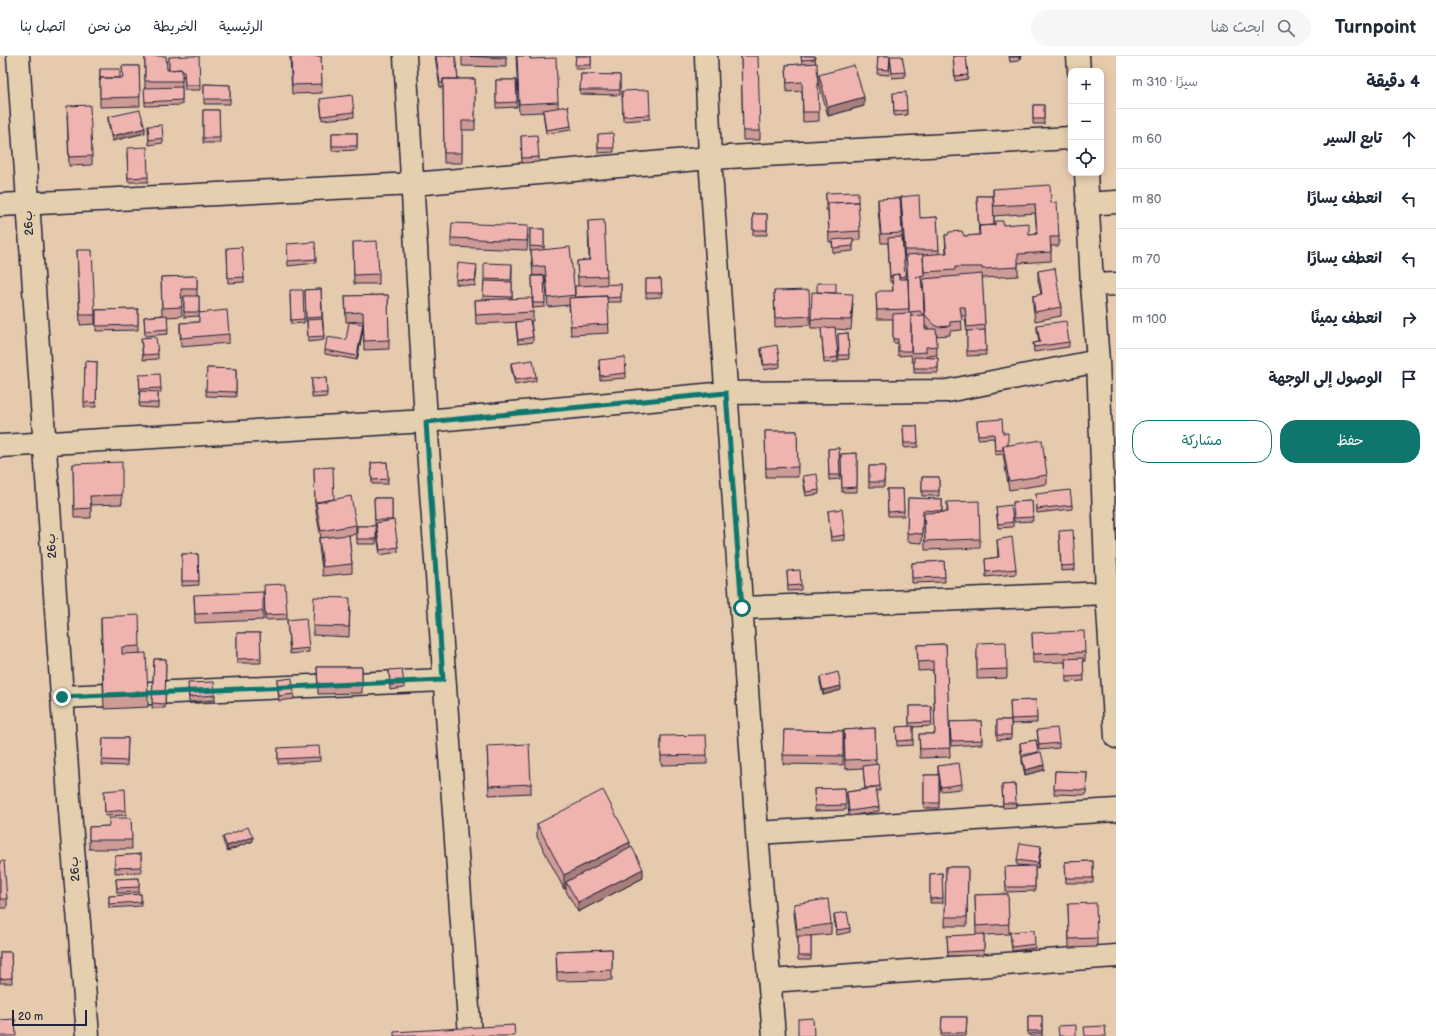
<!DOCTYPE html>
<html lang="ar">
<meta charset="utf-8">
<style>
body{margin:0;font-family:"Balsamiq Sans","Playpen Sans Arabic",sans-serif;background:#f6f6f7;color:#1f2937;direction:rtl}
.controls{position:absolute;right:12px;top:12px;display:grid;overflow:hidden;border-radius:8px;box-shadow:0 2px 10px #0003}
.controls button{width:36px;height:36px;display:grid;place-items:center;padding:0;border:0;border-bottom:1px solid #e0e1e3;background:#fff;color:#1f2937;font:20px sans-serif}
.scale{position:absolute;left:12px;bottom:10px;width:75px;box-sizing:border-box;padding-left:4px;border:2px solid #22223b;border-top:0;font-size:11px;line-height:14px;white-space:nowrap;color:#22223b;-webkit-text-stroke:3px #e4cfae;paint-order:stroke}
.stop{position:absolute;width:12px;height:12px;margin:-9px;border:3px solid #0f766e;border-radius:50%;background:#fff}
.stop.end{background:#0f766e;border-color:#fff;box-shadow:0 1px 4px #0008}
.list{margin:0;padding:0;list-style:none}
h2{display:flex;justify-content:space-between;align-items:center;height:52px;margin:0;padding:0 16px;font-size:17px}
h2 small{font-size:13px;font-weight:400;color:#747a83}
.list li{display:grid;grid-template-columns:26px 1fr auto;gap:12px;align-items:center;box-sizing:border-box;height:60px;padding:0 16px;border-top:1px solid #e0e1e3}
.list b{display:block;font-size:15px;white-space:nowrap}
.list em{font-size:13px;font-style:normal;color:#747a83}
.actions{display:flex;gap:8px;padding:12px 16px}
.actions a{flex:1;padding:9px 0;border:1px solid #0f766e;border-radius:16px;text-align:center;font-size:14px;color:#0f766e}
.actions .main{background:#0f766e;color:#fff}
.icon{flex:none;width:22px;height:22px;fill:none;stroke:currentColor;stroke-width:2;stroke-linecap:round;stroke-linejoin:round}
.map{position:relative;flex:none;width:1116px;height:980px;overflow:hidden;direction:ltr}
header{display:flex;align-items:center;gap:24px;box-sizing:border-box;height:56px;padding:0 20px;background:#fff;border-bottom:1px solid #e0e1e3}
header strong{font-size:19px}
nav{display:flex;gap:22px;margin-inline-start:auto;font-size:14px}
.search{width:280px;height:36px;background:#f6f6f7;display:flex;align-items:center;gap:10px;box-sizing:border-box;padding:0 14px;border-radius:22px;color:#747a83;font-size:15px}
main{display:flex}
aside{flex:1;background:#fff}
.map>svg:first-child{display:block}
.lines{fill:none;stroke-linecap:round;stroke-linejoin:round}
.minor-casing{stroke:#22223b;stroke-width:25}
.highway-casing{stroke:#22223b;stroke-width:25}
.minor{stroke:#e4cfae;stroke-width:22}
.highway{stroke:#e4cfae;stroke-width:22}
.wall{fill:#ce9b96;stroke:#22223b;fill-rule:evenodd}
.shaded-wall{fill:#a77e7a;stroke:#22223b}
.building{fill:#efb4af;stroke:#22223b}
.route{stroke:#0f766e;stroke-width:5}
.labels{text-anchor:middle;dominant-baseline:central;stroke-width:3.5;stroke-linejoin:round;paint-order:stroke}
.street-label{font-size:12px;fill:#22223b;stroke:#e4cfae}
</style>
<header>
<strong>Turnpoint</strong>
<div class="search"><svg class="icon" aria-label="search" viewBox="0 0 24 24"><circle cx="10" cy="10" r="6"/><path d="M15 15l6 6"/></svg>ابحث هنا</div>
<nav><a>الرئيسية</a><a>الخريطة</a><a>من نحن</a><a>اتصل بنا</a></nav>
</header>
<main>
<aside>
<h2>4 دقيقة<small>سيرًا · 310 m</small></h2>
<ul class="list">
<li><svg class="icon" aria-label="ahead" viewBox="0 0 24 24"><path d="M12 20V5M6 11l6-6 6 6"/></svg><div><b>تابع السير</b></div><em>60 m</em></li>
<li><svg class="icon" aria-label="left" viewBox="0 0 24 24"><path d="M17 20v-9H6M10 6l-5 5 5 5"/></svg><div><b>انعطف يسارًا</b></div><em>80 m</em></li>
<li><svg class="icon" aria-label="left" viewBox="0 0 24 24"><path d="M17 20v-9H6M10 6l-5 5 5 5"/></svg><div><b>انعطف يسارًا</b></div><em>70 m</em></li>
<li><svg class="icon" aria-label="right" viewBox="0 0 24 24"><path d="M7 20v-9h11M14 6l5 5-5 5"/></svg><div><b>انعطف يمينًا</b></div><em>100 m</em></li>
<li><svg class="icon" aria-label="arrive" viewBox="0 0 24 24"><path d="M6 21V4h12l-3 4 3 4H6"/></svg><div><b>الوصول إلى الوجهة</b></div></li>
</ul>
<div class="actions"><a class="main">حفظ</a><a>مشاركة</a></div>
</aside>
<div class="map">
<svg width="1116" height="980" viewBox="0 0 1116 980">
<rect width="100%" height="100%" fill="#e6caae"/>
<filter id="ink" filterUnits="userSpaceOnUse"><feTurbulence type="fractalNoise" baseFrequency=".025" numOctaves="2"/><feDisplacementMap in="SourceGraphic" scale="8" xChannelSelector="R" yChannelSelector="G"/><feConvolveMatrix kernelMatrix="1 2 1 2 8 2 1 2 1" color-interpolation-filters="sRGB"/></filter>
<g filter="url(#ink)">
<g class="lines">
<g class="minor-casing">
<path id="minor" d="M405,0L426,365L470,980
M706,0L710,102L757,777L774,980
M1078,0L1079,15
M1086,117L1092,229L1098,305L1107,537L1116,681
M1087,148L1116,146
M0,149L413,128L710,102L1071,82
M1092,229L1116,228
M0,390L426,365L726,337L947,335L1098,305
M742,552L1107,537
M62,641L443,624
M757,777L1116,754
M770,925L1116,900"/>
</g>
<g class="highway-casing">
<path id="highway" d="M18,0L69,742L88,980"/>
</g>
<use href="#minor" class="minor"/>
<use href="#highway" class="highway"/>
</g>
<path class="wall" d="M145,0L167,14H169V1L200,29V34H185L184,20H182V49L145,50Z
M290,0H321L322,37L292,38Z
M435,0H455L458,23H475V74H462V107H444L443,31L440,32Z
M462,0H506V11L462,10Z
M516,0H530V3L558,46V51L571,70V74L546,78L543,56L519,57Z
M576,0H591V13H575Z
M741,0L760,75V84H743Z
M801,0H815L819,56V65L803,66L802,35L787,36L786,9L802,8Z
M878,0H890L889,19L877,18Z
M890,0L905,16V21L892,22Z
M953,0H966L968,23L955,25Z
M1009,0H1021L1019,5L1010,6Z
M122,10H139L140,50L100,51V13L120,22H123Z
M581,18L620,19V39L580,38Z
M819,19L864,50L828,60L819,28Z
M496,24H516L517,51L496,52Z
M204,28L230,29V48H204Z
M622,35L650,59V63L623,65Z
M893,37L907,54V59L894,60Z
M320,43L354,56V61L322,64Z
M1033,49H1044V68H1033Z
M203,54H219L220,87H203Z
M67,59L92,100V109L69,110Z
M108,61L145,77L112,85L108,66Z
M148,70L163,82V87L149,89Z
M332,77H357V94L332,95Z
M598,78L614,92V96L598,97Z
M521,80L539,101V106L522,107Z
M127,97L148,121V126H128Z
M993,133L1051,147L1059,181V190H1051V205L1018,207V220L982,222L985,269L986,299L967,300V280L965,260H961L962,274L950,275V279L936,280L937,299L926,300V301L938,302V317H914V306H912L911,299L898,300V287H893V263H877L876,237L893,235L892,226H890L888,187H881L878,153V143L902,177L905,223H907L906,204H905L901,150V141L920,162L937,161L939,198L946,197L945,179L964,180L979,179L977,140H993ZM1035,157L1037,178L1029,179L1003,169H994V160ZM921,225H923V233H922ZM925,269L929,273H925Z
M826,137L860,175V184L853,185V195L833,197L832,186H829L828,154H826Z
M753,158H767V179H753Z
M588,165L607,220V229L621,228V246H607L609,277L571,279L569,249L548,251L545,219L533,220L531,195H530V173H544V194L575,239V241L578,229L577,205L589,204Z
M528,179L527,194L451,191V182Z
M353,186L379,218V228H354Z
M287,188L316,203V207L288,210Z
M227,192L244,221V226L228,227Z
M77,194L95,259V268L80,269Z
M512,208V242L533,256V265H531L533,281V286L518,288L516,271V266H520L476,268L475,244L483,243L484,223Z
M477,213L475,230L456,228V223Z
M1038,215L1061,251V260L1035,265L1033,249V240L1041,238L1038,224Z
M197,220V240H199V256L229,278V287L181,291L180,276V267L199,266V260L184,261V242H181L182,260L167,261L168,278L145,280L144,261L162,259L161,221Z
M532,220H544L545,251L533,252Z
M646,223H661L662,241L646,242Z
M321,233L324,284L308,286L307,266H306L305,234Z
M774,235L810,260V269L775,271Z
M290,239L304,263V267L291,268Z
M388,239L389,293L364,294L363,265L346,266L345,240Z
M853,247L851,274L835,273L838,306L824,307L821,272H811V263Z
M138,253V274L96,275V254Z
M1037,269L1069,286V291L1034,296L1033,287L1039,286L1037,274Z
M363,273L357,304L325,298V294L346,284Z
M848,277L849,303L839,304L838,278Z
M141,282L158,298V303L143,304Z
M761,292L780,307V311L764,314L761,296Z
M599,304L626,317V322L600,324Z
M85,305L97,306L96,351H84Z
M511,307L536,321V325L515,329L511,312Z
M207,312L236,313V341L206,340Z
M139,319L161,332V336L158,337V352L139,351L140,337Z
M312,322H326L327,341L312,342Z
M977,365L1003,377L1008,389L1047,419V428L1009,434L1003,398L995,399L994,382L978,383Z
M903,370H917L918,391L904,392Z
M765,375H797L798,421H766Z
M839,392L840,423L829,424L828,393Z
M857,397V436H842L841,398Z
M387,406L388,428H372L371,407Z
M73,408L122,439V448L91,449V462H74Z
M869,410H885L884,431H869Z
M314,412L334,443L356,469V478L349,479L352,508V517L323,520L319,491V482H321L316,456V450H315Z
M803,420L819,434V438L806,440L803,424Z
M922,421H939V440H922Z
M887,433H903L904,460H888Z
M1036,438L1072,449V453L1037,457Z
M374,442H392V465L398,491V496L380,499L376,472V488H357V470H376V469H375Z
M908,442L942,443V456H947V446L980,483V492L925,494L924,463H923L922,487L907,486Z
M1032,445L1033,465L1014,466L1013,446Z
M996,451L1013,466V471L998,472Z
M828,455L845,479V484L831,485Z
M1059,479L1075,509V514L1061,515Z
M997,484L1016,513V518L986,521L985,503L998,501Z
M182,498H198L199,529L182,530Z
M944,505L945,526L912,527V507Z
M787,515L801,529V534L788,535Z
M264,534L287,558V563L265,564Z
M194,539L263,555V564L195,567Z
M350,552L349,581L313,579V570Z
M101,561L140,590V597L148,638V651L104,653L101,574Z
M287,564L309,592V596L290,598Z
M237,577H260L261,607H237Z
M1032,577L1085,596V605H1083L1084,625L1066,626L1065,606L1033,607Z
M946,588L950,701L920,702L919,678H935L933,614L918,615L917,589Z
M977,596L1007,613V622L977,623Z
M154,603H166L165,652H152Z
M317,611H362V637L318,638Z
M389,614L404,628V632L390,634Z
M820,621L841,634L823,639L820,626Z
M277,624L294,638V643L279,645Z
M188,632L215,639V644L189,646Z
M1036,644L1037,667L1011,668L1010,645Z
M909,650H931L932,670L913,671V689L897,690L896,671H909Z
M997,664H1011V683L997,684Z
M981,665L982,688L951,690L950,666Z
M875,672L876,709L880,730V735H876L879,751V755L849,760L847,741V736L865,733L863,712L845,713L844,674Z
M784,674L843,675V709L783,708Z
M1037,674L1059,687V692L1039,694Z
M661,680L707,699V708L661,709Z
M103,682H128L127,710L102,709Z
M1036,684L1038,697L1044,714L1025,719L1022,706V701L1020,692V687Z
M487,690L531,728V737L489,739Z
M278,692L320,701V705L278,708Z
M938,710L962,728V733L941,735L939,721V752H924V719H938Z
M1055,715L1087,716L1086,739L1054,738Z
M1015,728L1016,751L1003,752L1002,729Z
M845,732L846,754L815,755L814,733Z
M104,735L126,754V759L105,760Z
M131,762L132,793H89V771L109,770Z
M537,768L630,792L643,822L578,856L566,835V832L564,833L537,781Z
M223,781L253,785L227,795L223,785Z
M1041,794L1038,812L1035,811V835L1006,836L1005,811L1029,810L1017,809V804Z
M141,798V816L115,817V800Z
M0,805L7,843V852H0Z
M1093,805V827H1066L1065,806Z
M946,811H968L967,870H945Z
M942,817L943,847H930V818Z
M139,822V836L117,837L116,823Z
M141,838V850L109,852V840Z
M1008,838L1009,878L984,879V899L948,900L947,880L976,879L975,839Z
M794,848L831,868V878L810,880H811V904H798V882H797L794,857Z
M1068,848L1097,882V891L1069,892Z
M834,858L850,872V876L837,879L834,863Z
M1010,876L1035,888V892L1012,895Z
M612,893V924L557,925L556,895Z
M0,896H11L12,927H0Z
M1028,960H1042V980L1028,979Z
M942,961H967L966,980H941Z"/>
<path class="shaded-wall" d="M1019,0H1021L1019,5Z
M864,41V50L828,60V51Z
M145,72V77L112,85V80Z
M363,268V273L357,304V300Z
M841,630V634L823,639V634Z
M1044,709V714L1025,719V714Z
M253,781V785L227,795V790Z
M630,786V799L566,826V832L564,833V819Z
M1041,790V794L1038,812V807Z
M643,813V822L578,856V846Z"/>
<path class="building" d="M145,0H166L167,14L182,13V25H145Z
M189,0H199L200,29H185L184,15H182V13L169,14V1Z
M291,0H321L322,28L292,29Z
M436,0H455L458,23H443V27H440Z
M462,0H506V2Z
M517,0H530V3L556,2L558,46L519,48Z
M576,0H591V9H575Z
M741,0H758L760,75H743Z
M801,0H815V3L802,4Z
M878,0H890L889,14L877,13Z
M890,0H902L905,16L892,17Z
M953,0H966L968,19L955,20Z
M1009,0H1019V1H1010Z
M817,7L819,56H803L802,26L787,27L786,9Z
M854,9L864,41L828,51L819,19Z
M122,10H139L140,41L100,42V22H123Z
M100,13H120V22H100V25Z
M581,18L620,19V34H580Z
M443,23H475V65H462V97H444Z
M496,24H516L517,46L496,47Z
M204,28L230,29V43H204Z
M182,31V44L145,46L144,32Z
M649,34L650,59L623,60L622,35Z
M906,36L907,54L894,56L893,37Z
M352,39L354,56L322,60L320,43Z
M90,49L92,100L69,101L67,50Z
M1033,49H1044V63H1033Z
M568,50L571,70L546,74L543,54Z
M140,54L145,72L112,80L108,61Z
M203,54H219L220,82H203Z
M162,69L163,82L149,84L148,70Z
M332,77H357V90H332Z
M613,77L614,92H598V78Z
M537,79L539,101L522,102L521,80Z
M147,91L148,121L128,122L127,92Z
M1050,129L1051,147L1057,146L1059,181H1050L1051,196L1018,198V211L982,213V211H955V214L924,216L923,199L947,197L945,179H948L949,176L962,175L964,180L980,179L979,170L995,169V165H1003V169L1029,167V179L1037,178L1035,148L994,150L993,133Z
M858,136V146L828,147V149H826V137Z
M919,139L920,162L937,161L939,194H905L901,141Z
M977,140H993L994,169L979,170V174Z
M900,142L902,177L881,178L878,143Z
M858,146L860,175L829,177L828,147Z
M753,158H767V174H753Z
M604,164L607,220L578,221L577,205L590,204L588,165Z
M452,167L528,170L527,185L451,182Z
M530,173H544V191L530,190Z
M902,181L905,220L899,221V218L892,219V221H890L888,182Z
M853,182V190L833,192L832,184Z
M377,185L379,218L354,219L353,186Z
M315,186L316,203L288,205L287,188Z
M242,191L244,221L228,222L227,192Z
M570,191L575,239L548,242L545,210L533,211L531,195Z
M77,194H92L95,259H80Z
M923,198L924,220L916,221H921L922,233L923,232L924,259H923L920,255L909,256L908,223L906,199Z
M458,207L477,209L475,225L456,223Z
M484,207L512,208L511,224L484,223Z
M1055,212L1061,251L1035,256L1033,240L1042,238L1038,215Z
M899,218V223H908L909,253L877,254L876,237L880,235H893L892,219Z
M982,218L985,269L967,271L965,251H960L962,265L950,266V270L937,271L925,259L923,223Z
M197,220V233H181L182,251L162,252L161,221Z
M532,220H544L545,247H533Z
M646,223H661L662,237H646Z
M484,225L512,226V241L483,240Z
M817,227H836V237L817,236Z
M621,228V241L607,242V240L575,241V230Z
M321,233L322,261L306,262L305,234Z
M290,234H303L304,263L291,264Z
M809,234L810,260L775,262L774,235Z
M812,236L853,238L851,264L811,263Z
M388,239L389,284L364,285L363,256L346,257L345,240Z
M184,240H199V256H184Z
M607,240L609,268L571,270L569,242Z
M532,242L533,256L476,259L475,244Z
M138,253V269L96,270V254Z
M227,254L229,278L181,282L180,267L199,266V257Z
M911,257V295H898V283H893V258Z
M167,259L168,273L145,275L144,261Z
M925,259V273H936L937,290L926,291V296L912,297L911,290V260Z
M322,263L324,280L308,281L307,264Z
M530,264L533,281L518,284L516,266Z
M1066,265L1069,286L1034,291L1033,287L1040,286L1037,269Z
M349,266L363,268L357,300L325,294L327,281L346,284Z
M835,271L838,301L824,303L821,272Z
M985,274L986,295H967V275Z
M848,277L849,299H839L838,278Z
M156,281L158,298L143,299L141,282Z
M777,289L780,307L764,309L761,292Z
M625,301L626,317L600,320L599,304Z
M914,301L938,302V312H914Z
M533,304L536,321L515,324L511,307Z
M85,305L97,306L96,347L84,346Z
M207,312L236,313V336L206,335Z
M160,318L161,332L140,333L139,319Z
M312,322H326L327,337H312Z
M140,335L158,336V347H139Z
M1002,363L1003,377H1008V389L1003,390V394H995L994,378L978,379L977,365Z
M903,370H917L918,387H904Z
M765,375H797L798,411L766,412Z
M1042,384L1047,419L1009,425L1003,390Z
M839,392L840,419H829L828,393Z
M857,397V431L842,432L841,398Z
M122,406V439L90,440L91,452L74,453L73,408Z
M387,406L388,423L372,424L371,407Z
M869,410H885L884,426H869Z
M333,411L334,443L323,445L315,446L314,412Z
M817,418L819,434L806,436L803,420Z
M922,421H939V435H922Z
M887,433H903L904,455L888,456Z
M1070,434L1072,449L1037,453L1036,438Z
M351,440L356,469L321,475L316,447Z
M374,442H392V464H375Z
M908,442L942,443V455L923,454L922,478L907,477Z
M979,445L980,483L925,485L924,457L948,456L947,446Z
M1032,445L1033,461L1014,462L1013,446Z
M1011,449L1013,466L998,468L996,451Z
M842,453L845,479L831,481L828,455Z
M394,464L398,491L380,494L376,467Z
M357,470H376V483H357Z
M1073,474L1075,509L1061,510L1059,475Z
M349,479L352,508L323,511L319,482Z
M1012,481L1016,513L986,516L985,503L999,501L997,484Z
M182,498H198L199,525H182Z
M944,505L945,521L912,522V507Z
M800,514L801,529L788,530L787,515Z
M285,528L287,558L265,559L264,529Z
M263,536V555L195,558L194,539Z
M314,541L350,542L349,571L313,570Z
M139,559L140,590L122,591V598L146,597L148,638L104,640L101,561Z
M306,562L309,592L290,594L287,564Z
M1084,575L1085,596L1033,598L1032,577Z
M237,577H260L261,602L237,603Z
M1006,586L1007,613L977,614V587Z
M946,588L950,692L920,693L919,678H935L933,605L918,606L917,589Z
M1083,602L1084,620L1066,621L1065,603Z
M154,603H166L165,648L152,647Z
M317,611H362V628L318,629Z
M402,613L404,628L390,629L389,614Z
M838,616L841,630L823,634L820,621Z
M292,622L294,638L279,640L277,624Z
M214,626L215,639L189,641L188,627Z
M1036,644L1037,662L1011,663L1010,645Z
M909,650H931L932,666L909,667Z
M997,664H1011V679H997Z
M981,665L982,684L951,685L950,666Z
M913,670V684L897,685L896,671Z
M875,672L876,703L845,704L844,674Z
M1057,672L1059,687L1039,689L1037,674Z
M784,674L843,675V700L783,699Z
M706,679L707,699L661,700V680Z
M103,682H128L127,705L102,704Z
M1036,684L1038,696L1022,699L1020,687Z
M529,688L531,728L489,730L487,690Z
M319,690L320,701L278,703V692Z
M1041,696L1044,709L1025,714L1022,701Z
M959,707L962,728L941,731L938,710Z
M878,708L880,730L865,732L863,710Z
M1055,715L1087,716L1086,734L1054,733Z
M924,719H939V747H924Z
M1015,728L1016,747H1003L1002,729Z
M845,732L846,749L815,750L814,733Z
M876,732L879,751L849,755L847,736Z
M125,733L126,754L105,756L104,735Z
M603,734L630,786L564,819L537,768Z
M109,762H131L132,784H89V771L109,770Z
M248,771L253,781L227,790L223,781Z
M1020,787L1041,790L1038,807L1017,804Z
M632,791L643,813L578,846L566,826Z
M141,798V811L115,812V800Z
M0,805H4L7,843H0Z
M1093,805V822H1066L1065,806Z
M1035,810V831H1006L1005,811Z
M946,811H968L967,861H945Z
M942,817L943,842L930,843V818Z
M139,822V831L117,832L116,823Z
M141,838V846L109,848V840Z
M1008,838L1009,868L976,870L975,839Z
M828,843L831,868L797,873L794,848Z
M1096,847L1097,882L1069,883L1068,848Z
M847,856L850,872L837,874L834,858Z
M1034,874L1035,888L1012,891L1010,876Z
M984,878V894L948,896L947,880Z
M798,880H811V900H798Z
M612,893V914L557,916L556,895Z
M0,896H11L12,922L0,923Z
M1028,960H1042V975H1028Z
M942,961H967L966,977H941Z
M813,962L814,980H798V963Z
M15,963L16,980H0V964Z
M514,969L515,980H394V976Z
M1076,969V980H1059L1058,970Z
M1105,970L1106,980H1085L1084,971Z
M1042,977V980H1030V978Z"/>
</g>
<g class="lines" filter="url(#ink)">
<path class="route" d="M62,641L443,624L426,366L726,337L742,552"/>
</g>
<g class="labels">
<g class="street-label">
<text transform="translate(29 167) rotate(-94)">26ب</text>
<text transform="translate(52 490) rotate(-94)">26ب</text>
<text transform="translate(75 813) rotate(-95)">26ب</text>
</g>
</g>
</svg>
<div class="controls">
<button>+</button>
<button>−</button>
<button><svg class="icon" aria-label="locate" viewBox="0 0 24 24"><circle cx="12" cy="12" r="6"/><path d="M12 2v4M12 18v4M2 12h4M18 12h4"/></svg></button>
</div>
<div class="scale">20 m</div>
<div class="stop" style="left:742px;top:552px"></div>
<div class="stop end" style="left:62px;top:641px"></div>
</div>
</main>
